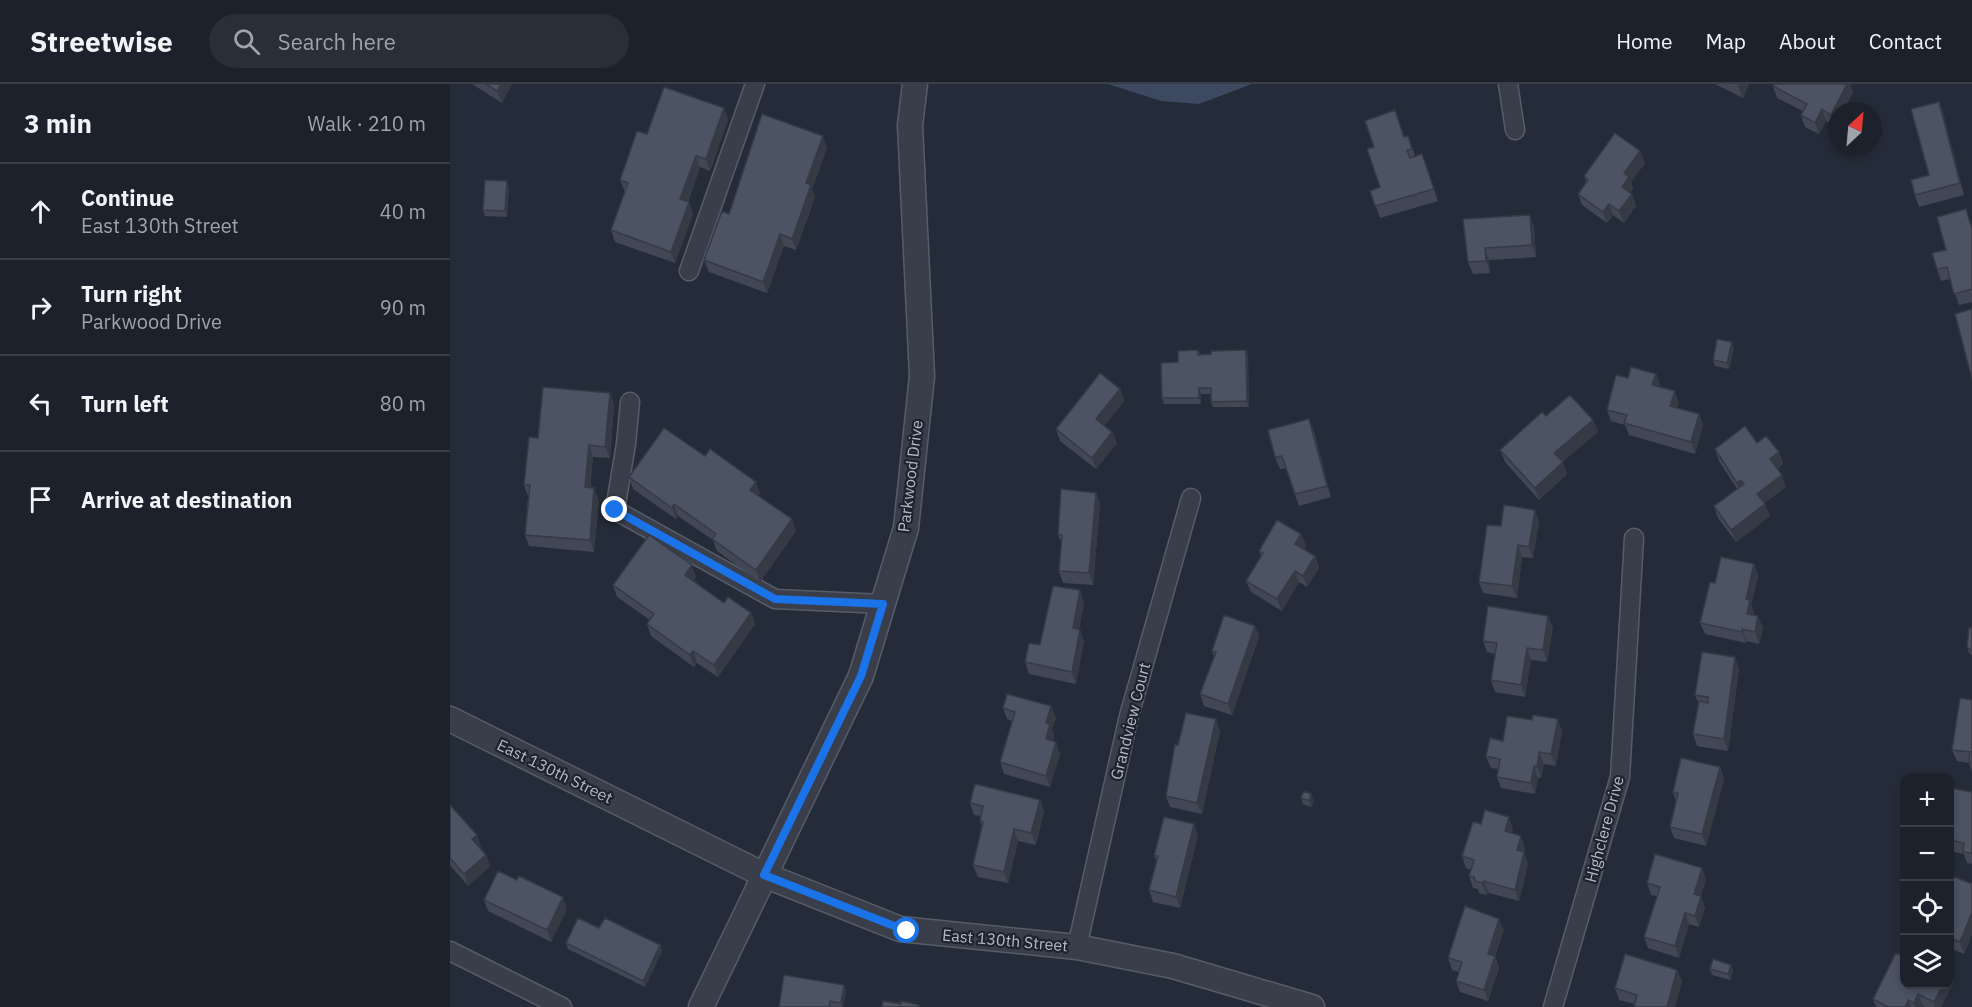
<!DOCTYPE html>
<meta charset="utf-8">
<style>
body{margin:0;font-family:"IBM Plex Sans",sans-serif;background:#292e37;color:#f1f3f6}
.controls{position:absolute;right:18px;bottom:18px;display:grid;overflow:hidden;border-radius:12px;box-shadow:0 3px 9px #0003}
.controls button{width:54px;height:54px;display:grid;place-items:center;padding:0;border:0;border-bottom:2px solid #3a3e47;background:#1c212b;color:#f1f3f6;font:30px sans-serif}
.compass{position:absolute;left:1378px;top:18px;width:54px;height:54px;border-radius:50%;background:#1c212b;box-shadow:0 3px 9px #0003;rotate:26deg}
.stop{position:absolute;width:18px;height:18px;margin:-14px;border:4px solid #1a73e8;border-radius:50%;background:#fff}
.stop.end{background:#1a73e8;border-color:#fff;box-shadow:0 2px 6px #0008}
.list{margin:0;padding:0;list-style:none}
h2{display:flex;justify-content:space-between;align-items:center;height:78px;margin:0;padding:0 24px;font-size:26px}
h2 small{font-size:20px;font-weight:400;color:#a0a3a9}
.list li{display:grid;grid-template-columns:39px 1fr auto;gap:18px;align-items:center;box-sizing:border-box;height:96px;padding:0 24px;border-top:2px solid #3a3e47}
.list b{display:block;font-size:22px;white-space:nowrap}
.list p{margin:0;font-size:20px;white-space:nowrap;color:#a0a3a9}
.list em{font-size:20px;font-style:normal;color:#a0a3a9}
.icon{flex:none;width:33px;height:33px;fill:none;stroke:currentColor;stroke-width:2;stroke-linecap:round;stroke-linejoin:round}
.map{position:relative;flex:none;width:1522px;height:923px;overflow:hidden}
header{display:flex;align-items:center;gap:36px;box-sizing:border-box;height:84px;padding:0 30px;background:#1c212b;border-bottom:2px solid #3a3e47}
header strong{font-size:28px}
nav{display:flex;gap:33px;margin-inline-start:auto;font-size:21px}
.search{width:420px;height:54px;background:#292e37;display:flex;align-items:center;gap:15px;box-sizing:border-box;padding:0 21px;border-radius:33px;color:#a0a3a9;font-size:22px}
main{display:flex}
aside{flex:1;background:#1c212b}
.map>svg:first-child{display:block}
.water{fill:#3c4961}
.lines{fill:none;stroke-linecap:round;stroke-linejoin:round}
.minor-casing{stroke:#575c68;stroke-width:21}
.tertiary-casing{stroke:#575c68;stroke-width:27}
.minor{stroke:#393e4a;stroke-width:18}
.tertiary{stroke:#393e4a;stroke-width:24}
.wall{fill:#414755}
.shaded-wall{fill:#353a45}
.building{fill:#4c5363;stroke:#353a45;stroke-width:1.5}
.route{stroke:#1a73e8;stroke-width:8}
.labels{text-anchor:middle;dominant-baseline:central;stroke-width:4.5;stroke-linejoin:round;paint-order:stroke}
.street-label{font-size:16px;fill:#b4b9c6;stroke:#1e232f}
</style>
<header>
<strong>Streetwise</strong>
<div class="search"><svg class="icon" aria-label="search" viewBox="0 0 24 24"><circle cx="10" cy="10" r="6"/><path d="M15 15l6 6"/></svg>Search here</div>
<nav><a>Home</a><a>Map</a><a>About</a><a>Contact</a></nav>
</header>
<main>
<aside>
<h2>3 min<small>Walk · 210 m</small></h2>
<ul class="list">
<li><svg class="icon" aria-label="ahead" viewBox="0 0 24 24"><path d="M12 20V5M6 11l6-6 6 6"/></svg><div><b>Continue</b><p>East 130th Street</p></div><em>40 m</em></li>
<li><svg class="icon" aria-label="right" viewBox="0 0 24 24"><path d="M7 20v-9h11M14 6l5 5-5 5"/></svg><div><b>Turn right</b><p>Parkwood Drive</p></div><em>90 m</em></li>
<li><svg class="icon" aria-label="left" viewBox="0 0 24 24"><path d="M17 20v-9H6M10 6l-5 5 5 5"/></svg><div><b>Turn left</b></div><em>80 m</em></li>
<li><svg class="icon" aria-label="arrive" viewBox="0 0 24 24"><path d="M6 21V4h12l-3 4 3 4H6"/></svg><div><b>Arrive at destination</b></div></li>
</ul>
</aside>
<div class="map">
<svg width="1522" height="923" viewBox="0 0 1522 923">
<rect width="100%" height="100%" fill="#252c39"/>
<path class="water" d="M658,0H802L749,20L711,17Z"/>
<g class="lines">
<g class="minor-casing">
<path id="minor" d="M1058,0L1065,46
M239,187L305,0
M180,318L176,360L165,426L325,515L433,520
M627,863L679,632L741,414
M0,867L112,923
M1103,923L1170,693L1184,454"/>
</g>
<g class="tertiary-casing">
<path id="tertiary" d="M0,635L314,791L450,845L627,863L723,882L862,923
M251,923L411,592L456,444L472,292L460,41L465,0"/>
</g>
<use href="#minor" class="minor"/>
<use href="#tertiary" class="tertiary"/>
</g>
<path class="wall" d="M22,0H62L52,19Z
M1265,0H1299L1293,14Z
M1324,0H1400L1403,8L1394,27H1387V40L1386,42L1376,37L1369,50L1355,43L1351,31L1353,27L1327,14L1323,2Z
M1489,18L1493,29L1514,111L1469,123L1465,111L1479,91Z
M274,24L278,36L260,87L250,83L238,118H239L243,130L225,179L165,158L161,146L175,108L170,96L197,50Z
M958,52L965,72L972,70L988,117L930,134L920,107L930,103L954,53Z
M377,64L362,105L365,113L346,166L334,162L317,209L259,188L254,176L279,130Z
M1195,79L1181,98L1183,104L1180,109L1182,110L1186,122L1174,139L1163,131L1157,139L1132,121L1128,110L1136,99L1134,92Z
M59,103L57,133L35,132L33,126Z
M1516,125L1522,142V218L1509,221L1500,195L1491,197L1487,185Z
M1013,135L1084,142L1086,173L1039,176L1040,189L1023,190L1018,178Z
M1284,264L1279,285L1265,282L1263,276Z
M748,266L750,270H761L796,266L798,272L799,323H763L761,318V310H751V320H714L712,314L728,278Z
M1206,290L1210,301L1209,303L1229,319L1227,324L1249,330L1253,341L1245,370L1179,351L1175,341L1161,337L1157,326L1178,294Z
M670,305L674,317L654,342L662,348L667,359L646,385L610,357L606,345Z
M160,309L164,321L160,374L143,373L140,404L149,416L144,468L79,462L75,451L78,412L74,401L88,354Z
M1096,332L1143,336L1148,348L1112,377L1117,390L1089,416L1055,378L1050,366Z
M864,347L881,413L849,422L836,384L830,385L825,373Z
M1307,359L1329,368L1333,380L1327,385L1336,403L1314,419L1320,432L1286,458L1268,434L1264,422L1287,405L1269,377L1265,365Z
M255,372L310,409L308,412L346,447L310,498L267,467L263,456L228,432L226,435L183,405L179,393Z
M646,409L650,420L643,501L613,499L609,487L612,460L608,451Z
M1089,437L1083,474L1072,473L1067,514L1033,509L1029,498L1051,442Z
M851,450L856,462L854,465L865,472L869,484L857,503L849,498L832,527L801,508L796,497L811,472L809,467Z
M1304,480L1308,492L1301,521L1304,528L1303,531L1313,544L1309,560L1296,557V559L1255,550L1250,539L1265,499Z
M246,493L243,497L274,519L301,529L305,540L268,593L247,579L244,583L201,552L197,540L200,536L167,513L163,501Z
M634,518L629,546L634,557L626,600L579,590L575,578L590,561Z
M805,542L809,553L782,631L754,622L750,610L764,573L762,567Z
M1103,543L1097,578L1081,576L1075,613L1045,608L1041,596L1045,570L1037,568L1033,557Z
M1522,543V571L1519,569L1517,563Z
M1289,585L1278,667L1247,662L1243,650L1248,619L1245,611Z
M1522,616V687L1519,679L1507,677L1502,666Z
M601,622L606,634L602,645L604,652L603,657L610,670L600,703L554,690L550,678L562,637L557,635L553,624Z
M770,647L752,730L720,723L716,712L728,661Z
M1112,647L1106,682L1094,680L1091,694H1088L1085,710L1051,704L1047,693L1048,685L1041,684L1036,672L1053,657Z
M1270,683L1274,695L1256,762L1224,754L1220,743L1226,717L1223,708Z
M1500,704L1522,708V780L1517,779L1514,770L1500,767Z
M851,714L864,716L861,723L853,720Z
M590,716L594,727L586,761L568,757L558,799L528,793L523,781L532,744L530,737L531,732L524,731L520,719Z
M0,721L31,763L30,764L36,771L40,782L18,802L0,781Z
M744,740L748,751L730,824L703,818L699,806L706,777L704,772Z
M1031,740L1063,744L1062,749L1075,764L1074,768L1078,780L1069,817L1039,809L1036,811L1029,809L1028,805L1023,804L1019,792L1021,786L1016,784L1012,772Z
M1500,791L1522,800V850L1514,870L1500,864Z
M1256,795L1251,812L1255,824L1249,843L1239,840L1229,874L1198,864L1194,853L1207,812L1201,811L1197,799Z
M34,816L117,825L101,858L38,827Z
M149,844L210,861L212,867L195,903L118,865L116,859Z
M1054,846L1045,872L1049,884L1038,917L1010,908L1006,897L1009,888L1002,886L998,874Z
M1281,881L1283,887L1280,896L1262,891L1260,885Z
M1227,886L1232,897L1225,923H1184L1185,920L1169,916L1165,904Z
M1500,886L1504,898L1491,923H1475L1473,922L1472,923H1426L1423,915L1455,900Z
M394,901L396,906L393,923H329Z"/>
<path class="shaded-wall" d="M51,0H62L52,19L47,7Z
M1289,0H1299L1293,14L1288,2Z
M1397,0H1400L1403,8L1394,27H1387V40L1386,42L1381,31Z
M1489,18L1493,29L1514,111L1510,99Z
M274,24L278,36L260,87L256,75Z
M1372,25L1376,37L1369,50L1365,39Z
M373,52L377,64L362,105L365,113L346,166L342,155L356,99Z
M1190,67L1195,79L1181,98L1183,104L1176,114L1172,103L1174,89Z
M246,72L250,83L234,127L230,115Z
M57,97L59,103L57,133L55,127Z
M1182,110L1186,122L1174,139L1169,127Z
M239,118L243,130L225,179L221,168Z
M1159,120L1163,131L1157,139L1153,128Z
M1080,131L1084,142L1086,173L1082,161Z
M330,150L334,162L317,209L313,198Z
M1035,164L1039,176L1040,189L1036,177Z
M1282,258L1284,264L1279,285L1277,279Z
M796,266L798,272L799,323L797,317Z
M1206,290L1210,301L1207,313L1202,301Z
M749,304L751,310V320L749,314Z
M670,305L674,317L650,347L646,335Z
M1225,307L1229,319L1225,333L1220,322Z
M160,309L164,321L160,374L155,363Z
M1249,330L1253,341L1245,370L1241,358Z
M859,335L864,347L881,413L877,402Z
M1143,336L1148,348L1109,381L1104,369Z
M662,348L667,359L646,385L642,374Z
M139,361L143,373L139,415L135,403Z
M1329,368L1333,380L1324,387L1320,375Z
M1113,378L1117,390L1089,416L1085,404Z
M1332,391L1336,403L1311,421L1307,410Z
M1291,396L1296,408L1291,411L1287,399Z
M306,398L310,409L304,417L300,406Z
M144,404L149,416L144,468L140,456Z
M646,409L650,420L643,501L639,489Z
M224,420L228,432L226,435L222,424Z
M1315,420L1320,432L1286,458L1281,446Z
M1085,426L1089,437L1083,474L1079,463Z
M342,435L346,447L310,498L306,486Z
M851,450L856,462L850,472L845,460Z
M1068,461L1072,473L1067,514L1062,502Z
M865,472L869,484L857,503L853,492Z
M1304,480L1308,492L1301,521L1304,528L1301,541L1297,530L1296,515Z
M242,481L246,493L239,503L235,491Z
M845,487L849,498L832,527L827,515Z
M630,506L634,518L627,556L623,544Z
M301,529L305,540L268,593L264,581Z
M1098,532L1103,543L1097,578L1093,566Z
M1308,532L1313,544L1309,560L1305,548Z
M805,542L809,553L782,631L778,620Z
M1292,545L1296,557V559L1292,548Z
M630,546L634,557L626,600L622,588Z
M1077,564L1081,576L1075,613L1071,601Z
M243,567L247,579L244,583L240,571Z
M1285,573L1289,585L1278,667L1274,655Z
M601,622L606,634L602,645L604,652L600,667L596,655V639Z
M766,635L770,647L752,730L747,719Z
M1108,635L1112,647L1106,682L1101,670Z
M606,658L610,670L600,703L596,692Z
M1089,668L1094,680L1091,694L1087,683Z
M1084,682L1088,694L1085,710L1081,699Z
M1270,683L1274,695L1256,762L1252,750Z
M861,710L864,716L861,723L859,717Z
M590,716L594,727L586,761L581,749Z
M1059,733L1063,744L1059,759L1055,747Z
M744,740L748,751L730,824L726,813Z
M564,745L568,757L558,799L554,788Z
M27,751L31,763L27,767L22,755Z
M1071,752L1075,764L1071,777L1067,766Z
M1074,768L1078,780L1069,817L1065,806Z
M36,771L40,782L18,802L14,790Z
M1252,784L1256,795L1251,812L1255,824L1249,843L1245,832L1244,810Z
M1034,797L1039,809L1036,811L1032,799Z
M113,813L117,825L101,858L97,846Z
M1522,828V850L1514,870L1510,858Z
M1235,829L1239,840L1229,874L1225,862Z
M1049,835L1054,846L1042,881L1038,870Z
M210,861L212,867L195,903L193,897Z
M1045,872L1049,884L1038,917L1034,906Z
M1281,881L1283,887L1280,896L1278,890Z
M1227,886L1232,897L1225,923H1217Z
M1500,886L1504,898L1491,923H1485L1484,918L1493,900H1500Z
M394,901L396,906L393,923H392L391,919Z
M1468,910L1473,922L1472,923H1465L1464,919Z
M1458,916L1461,923H1455Z"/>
<path class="building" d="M36,0H51L47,7Z
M1324,0H1397L1381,31L1372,25L1365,39L1351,31L1357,20L1323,2Z
M214,3L274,24L256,75L246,72L230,115L239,118L221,168L161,146L178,99L170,96L187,47L197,50Z
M1489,18L1510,99L1465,111L1461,96L1479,91L1461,25Z
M945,26L954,53L958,52L962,65L957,66L960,74L972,70L984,105L925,122L920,107L930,103L917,65L924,63L915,37Z
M312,30L373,52L356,99L361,101L342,155L330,150L313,198L254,176L272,127L279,130Z
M1165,49L1190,67L1174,89L1179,93L1172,103L1182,110L1169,127L1159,120L1153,128L1128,110L1138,96L1134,92Z
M35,96L57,97L55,127L33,126Z
M1516,125L1522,145V205L1504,210L1497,183L1487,185L1482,169L1496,166L1487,133Z
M1080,131L1082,161L1035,164L1036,177L1018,178L1013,135Z
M1522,225V295L1505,230Z
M1267,255L1282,258L1277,279L1263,276Z
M748,266V271L761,270V267L796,266L797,317L761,318V304H749V314H712L711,279L728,278V267Z
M1181,283L1206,290L1202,301L1225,307L1220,322L1249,330L1241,358L1174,339L1177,331L1157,326L1166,291L1178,294Z
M650,289L670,305L646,335L662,348L642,374L606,345Z
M93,303L160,309L155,363L139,361L135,403L144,404L140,456L75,451L80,401H74L79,353L88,354Z
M1120,311L1143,336L1104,369L1113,378L1085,404L1050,366L1092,328L1096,332Z
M859,335L877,402L845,410L832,372L825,373L818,346Z
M1295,342L1307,359L1316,352L1329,368L1320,375L1332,391L1307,410L1315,420L1281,446L1264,422L1294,400L1291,396L1287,399L1265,365Z
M214,344L255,372L260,365L306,398L300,406L342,435L306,486L262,455L266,450L224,420L222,424L179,393Z
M611,405L646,409L639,489L609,487L612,451H608Z
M1054,421L1085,426L1079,463L1068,461L1062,502L1029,498L1037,441L1051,442Z
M827,436L851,450L845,460L865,472L853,492L845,487L827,515L796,497L813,469L809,467Z
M199,451L242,481L235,491L274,519L278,513L301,529L264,581L243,567L240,571L197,540L204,530L163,501Z
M1271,473L1304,480L1296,515L1300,516L1297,530L1308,532L1305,548L1292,545V548L1250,539L1260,498L1265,499Z
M603,502L630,506L623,544L630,546L622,588L575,578L579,559L590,561Z
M1038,522L1098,532L1093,566L1077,564L1071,601L1041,596L1047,559L1033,557Z
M774,531L805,542L778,620L750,610L766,568L762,567Z
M1522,543V567L1517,563L1519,544Z
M1252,568L1285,573L1274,655L1243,650L1249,617L1258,619V613L1245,611Z
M557,610L601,622L596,639L600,640L596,655L606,658L596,692L550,678L565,628L553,624Z
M1510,614L1522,616V679L1519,678L1520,668L1502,666Z
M736,629L766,635L747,719L716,712L725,660L728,661Z
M1083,631L1108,635L1101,670L1089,668L1087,683L1084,682L1081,699L1047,693L1050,675L1036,672L1040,654L1053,657L1057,632L1082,636Z
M1231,674L1270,683L1252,750L1220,743L1228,709L1223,708Z
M525,700L590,716L581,749L564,745L554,788L523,781L533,738L530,737L533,722L520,719Z
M1500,704L1522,708V769L1513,768L1514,759L1500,756Z
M854,707L861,710L859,717L851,714Z
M0,721L27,751L22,755L36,771L14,790L0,774Z
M1035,726L1059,733L1055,747L1071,752L1067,766L1074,768L1065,806L1034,797L1032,799L1025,797L1024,793L1019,792L1024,776L1012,772L1023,738L1031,740Z
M714,733L744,740L726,813L699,806L708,772H704Z
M1205,770L1252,784L1244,810L1251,812L1245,832L1235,829L1225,862L1194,853L1210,803L1197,799Z
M48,787L67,796L69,792L113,813L97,846L34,816Z
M1500,791L1522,800V828L1510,858L1500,854Z
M1015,822L1049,835L1038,870L1045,872L1034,906L1006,897L1012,878L998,874Z
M128,834L149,844L155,834L210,861L193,897L116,859Z
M1446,869L1455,873V900H1493L1484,918L1468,910L1464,919L1458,916L1455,923H1438L1423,915Z
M1175,870L1227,886L1217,923H1184L1187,911L1165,904Z
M1263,875L1281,881L1278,890L1260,885Z
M334,891L394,901L391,919L380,917L379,923H382H329Z
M433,917L451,920V917L469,921V923H432Z"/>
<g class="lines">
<path class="route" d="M165,426L325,515L433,520L411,592L314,791L457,847"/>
</g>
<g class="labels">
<g class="street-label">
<text transform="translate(460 392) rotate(-83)">Parkwood Drive</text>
<text transform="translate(680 637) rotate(-76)">Grandview Court</text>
<text transform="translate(105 687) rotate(26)">East 130th Street</text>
<text transform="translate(1154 745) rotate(-75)">Highclere Drive</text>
<text transform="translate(555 856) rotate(5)">East 130th Street</text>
</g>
</g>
</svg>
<div class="controls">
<button>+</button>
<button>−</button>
<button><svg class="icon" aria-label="locate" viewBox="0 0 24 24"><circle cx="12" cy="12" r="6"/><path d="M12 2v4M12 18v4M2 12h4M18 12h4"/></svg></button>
<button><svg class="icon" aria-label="layers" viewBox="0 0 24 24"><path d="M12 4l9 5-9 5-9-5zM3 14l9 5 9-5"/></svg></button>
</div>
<svg class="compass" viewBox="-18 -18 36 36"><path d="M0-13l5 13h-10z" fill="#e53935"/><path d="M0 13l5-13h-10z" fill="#a0a3a9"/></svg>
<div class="stop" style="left:457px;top:847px"></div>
<div class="stop end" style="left:165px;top:426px"></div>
</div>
</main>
